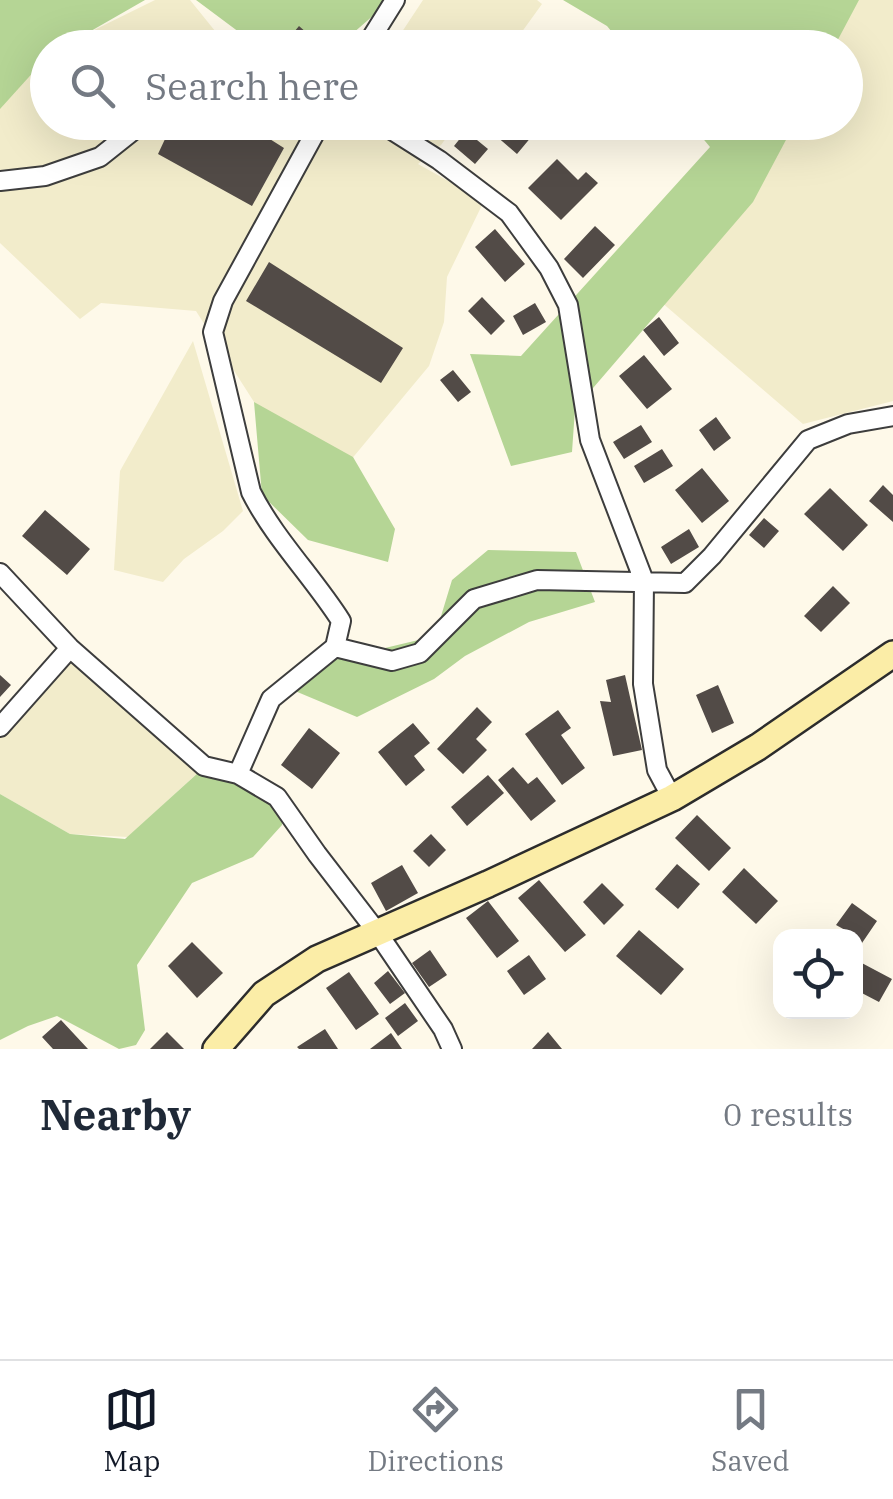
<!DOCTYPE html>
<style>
body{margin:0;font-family:"IBM Plex Serif",serif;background:#f2f2f3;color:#1f2937}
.controls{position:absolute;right:30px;bottom:30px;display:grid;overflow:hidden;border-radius:20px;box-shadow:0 10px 40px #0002}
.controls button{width:90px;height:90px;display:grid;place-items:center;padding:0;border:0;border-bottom:2px solid #e0e1e3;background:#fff;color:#1f2937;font:50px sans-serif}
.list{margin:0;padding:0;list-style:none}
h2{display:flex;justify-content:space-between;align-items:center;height:130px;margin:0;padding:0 40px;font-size:42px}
h2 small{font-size:32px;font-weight:400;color:#747a83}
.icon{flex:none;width:55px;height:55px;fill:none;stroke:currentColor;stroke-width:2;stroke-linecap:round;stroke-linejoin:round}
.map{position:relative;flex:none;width:893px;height:1049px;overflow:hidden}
.search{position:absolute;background:#fff;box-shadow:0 10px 40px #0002;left:30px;right:30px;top:30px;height:110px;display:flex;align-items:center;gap:25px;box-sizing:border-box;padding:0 35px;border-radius:55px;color:#747a83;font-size:38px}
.sheet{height:310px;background:#fff}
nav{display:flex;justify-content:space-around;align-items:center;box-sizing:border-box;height:140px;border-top:2px solid #e0e1e3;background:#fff;font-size:28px;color:#747a83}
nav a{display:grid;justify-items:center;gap:5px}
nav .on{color:#111827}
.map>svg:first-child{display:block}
.farmland{fill:#f2eccb}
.forest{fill:#b5d595}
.building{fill:#524b47}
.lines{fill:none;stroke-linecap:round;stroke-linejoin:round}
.street-casing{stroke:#3d3d3d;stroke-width:22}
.secondary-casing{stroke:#2c2c2c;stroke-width:30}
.street{stroke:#fff;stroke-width:18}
.secondary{stroke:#fbeda7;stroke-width:25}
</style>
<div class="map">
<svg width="893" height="1049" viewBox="0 0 893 1049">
<rect width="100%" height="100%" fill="#fef9e9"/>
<path class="farmland" d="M155,0H190L228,47H66L88,33Z
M423,0H537L542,4L511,47H392Z
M848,0H893V401L803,424L660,301L768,123L846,122V48L817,47Z
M47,59L48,122H336L341,125L343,122L457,123L441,145L418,164L484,201L447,277L444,322L429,366L340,473L254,402L196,311L101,303L80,319L0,243V93Z
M193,341L243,511L223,531L184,559L163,582L114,570L120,471Z
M68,650L202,769L128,837L70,834L0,794V737Z"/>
<path class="forest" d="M0,0H145L63,47L48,48L47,57L0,109Z
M196,0H391L336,48L259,47Z
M563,0H859L834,47L625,48L607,26Z
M690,123H795L753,202L575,409L572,452L511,466L470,354L521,356L710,147Z
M254,402L353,457L395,529L388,562L308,540L262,495Z
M488,550L576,552L595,602L529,622L465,656L434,679L357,717L295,691L335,660L435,636L452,580Z
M212,768L282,803V825L253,857L192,883L137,965L145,1030L136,1045L119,1049L57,1016L28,1026L0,1040V794L70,834L125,839L199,772Z"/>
<path class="building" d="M299,26L324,48H291L285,43Z
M173,122H177L185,128L188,122H243L284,148L252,206L158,154Z
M480,122H515L532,136L517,154Z
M466,131L488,149L475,164L454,146Z
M557,159L578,180L586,172L598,183L561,220L528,188Z
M595,226L615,245L583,278L564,259Z
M495,229L525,264L505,282L475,247Z
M269,262L403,348L381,383L246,301Z
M482,297L505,321L491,335L468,311Z
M535,303L546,322L523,335L513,316Z
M659,317L679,343L664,356L643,330Z
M644,355L672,389L647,409L619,376Z
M453,370L471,392L458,402L440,380Z
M716,417L731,438L714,451L699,430Z
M641,425L652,442L624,459L613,442Z
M662,449L673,466L644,483L634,466Z
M702,468L729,501L702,523L675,490Z
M883,485L893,495V522L869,501Z
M830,488L868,525L843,551L804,514Z
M45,510L90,549L67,575L22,536Z
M764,518L779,531L764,548L749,535Z
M689,529L699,547L671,564L661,547Z
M833,586L850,603L821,632L804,616Z
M0,675L11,685L0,697Z
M625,675L642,750L613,756L600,701L611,702L606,680Z
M718,685L734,723L712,733L696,695Z
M477,707L492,722L476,739L487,750L463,774L437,749Z
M558,710L571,728L561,735L585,768L562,785L525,734Z
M413,723L430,743L414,756L425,770L406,786L378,752Z
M309,728L340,753L312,789L281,765Z
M513,767L528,784L537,777L556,801L531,821L498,780Z
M488,775L504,793L467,826L451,807Z
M697,815L731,848L709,871L675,838Z
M431,834L446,850L429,867L413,851Z
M677,864L700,884L678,909L655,889Z
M402,865L418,893L386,911L371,883Z
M744,868L778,901L756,924L722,892Z
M539,880L586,935L565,952L518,898Z
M602,883L624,905L604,925L583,902Z
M488,901L519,941L497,958L466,918Z
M852,903L877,921L862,943L856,936L836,925Z
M639,930L684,969L661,995L616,956Z
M192,942L223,973L197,998L168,966Z
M430,950L447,975L429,987L412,963Z
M529,955L546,979L524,995L507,971Z
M858,961L892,979L879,1002L856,990V966Z
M388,971L405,993L390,1004L374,983Z
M349,972L379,1014L356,1030L326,988Z
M405,1003L418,1021L398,1036L385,1018Z
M61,1020L88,1049H53L42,1037Z
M325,1029L338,1049H299L297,1047Z
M167,1032L184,1049H150Z
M548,1032L562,1049H532Z
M391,1033L402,1049H370Z"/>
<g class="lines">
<g class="street-casing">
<path id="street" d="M365,48L395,0
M379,122L439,160L509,213L549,268L568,305L590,440L644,581L643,684L657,770L672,798
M0,181L45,176L100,157L144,122
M0,573L70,648L204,766L238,774L277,797L317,854L377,932L443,1029L452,1049
M335,647L392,661L420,653L474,599L537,580L685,583L712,556L808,440L848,424L893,416
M0,727L70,648
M238,774L271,699L335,647L341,621C313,577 274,538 251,492L213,332L223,301L321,122"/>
</g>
<g class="secondary-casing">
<path id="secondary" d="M216,1049L264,994L317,959L488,884L672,798L758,747L893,654"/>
</g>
<use href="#street" class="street"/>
<use href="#secondary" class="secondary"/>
</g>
</svg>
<div class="controls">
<button><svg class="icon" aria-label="locate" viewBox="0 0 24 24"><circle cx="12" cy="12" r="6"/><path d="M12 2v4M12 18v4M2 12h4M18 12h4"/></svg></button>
</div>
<div class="search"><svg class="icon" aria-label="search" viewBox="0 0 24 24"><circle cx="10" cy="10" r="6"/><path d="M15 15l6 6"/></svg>Search here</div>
</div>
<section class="sheet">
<h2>Nearby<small>0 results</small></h2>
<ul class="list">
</ul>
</section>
<nav>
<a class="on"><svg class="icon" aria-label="map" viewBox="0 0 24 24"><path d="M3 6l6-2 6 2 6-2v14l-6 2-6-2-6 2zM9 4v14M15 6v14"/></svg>Map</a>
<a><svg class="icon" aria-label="directions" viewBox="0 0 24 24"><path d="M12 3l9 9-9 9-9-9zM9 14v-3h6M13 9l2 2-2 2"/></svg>Directions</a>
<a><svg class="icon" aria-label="saved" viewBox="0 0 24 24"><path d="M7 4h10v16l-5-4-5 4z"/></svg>Saved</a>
</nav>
